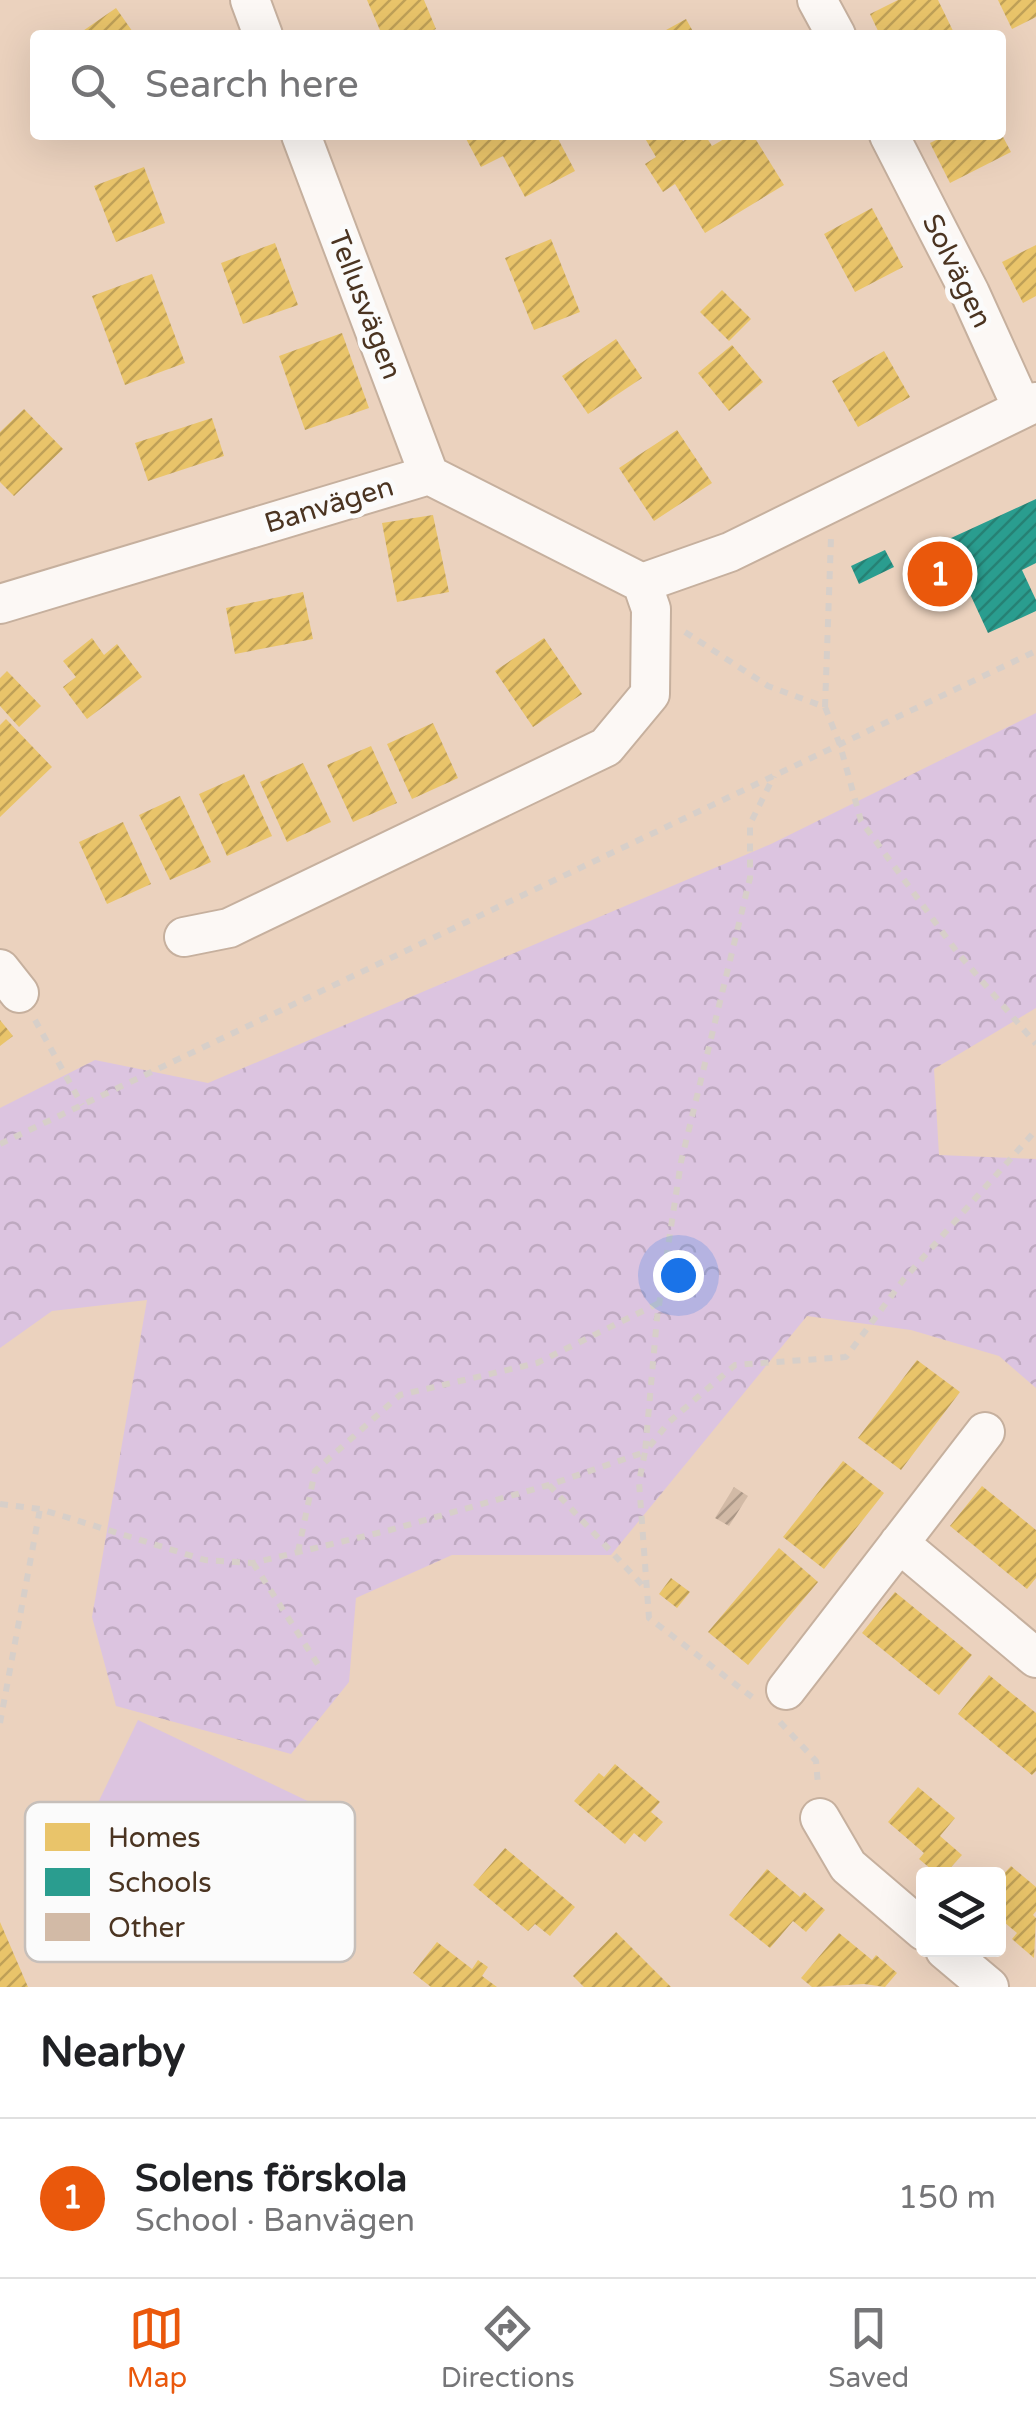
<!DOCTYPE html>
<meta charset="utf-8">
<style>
body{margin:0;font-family:"Varela Round",sans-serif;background:#f2f2f2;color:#202124}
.controls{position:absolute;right:30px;bottom:30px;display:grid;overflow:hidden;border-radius:10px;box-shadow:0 10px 40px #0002}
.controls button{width:90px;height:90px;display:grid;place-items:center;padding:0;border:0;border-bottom:2px solid #e0e0e0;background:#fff;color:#202124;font:50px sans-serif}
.you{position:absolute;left:678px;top:1275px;width:35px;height:35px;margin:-25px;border:8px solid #fff;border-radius:50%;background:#1a73e8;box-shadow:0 0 0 15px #1a73e833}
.badge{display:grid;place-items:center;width:65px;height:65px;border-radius:50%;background:#ea580c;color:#fff;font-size:32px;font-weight:700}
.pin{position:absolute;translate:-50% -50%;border:5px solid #fff;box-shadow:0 2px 10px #0006}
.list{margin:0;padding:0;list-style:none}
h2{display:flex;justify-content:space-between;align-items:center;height:130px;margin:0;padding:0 40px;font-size:42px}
h2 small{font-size:32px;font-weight:400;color:#757577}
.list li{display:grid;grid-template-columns:65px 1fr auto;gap:30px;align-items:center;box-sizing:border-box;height:160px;padding:0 40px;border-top:2px solid #e0e0e0}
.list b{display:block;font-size:38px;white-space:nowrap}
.list p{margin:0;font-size:32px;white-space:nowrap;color:#757577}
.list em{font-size:32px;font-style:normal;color:#757577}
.icon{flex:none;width:55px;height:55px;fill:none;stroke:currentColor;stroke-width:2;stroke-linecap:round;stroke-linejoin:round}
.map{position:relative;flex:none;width:1036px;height:1987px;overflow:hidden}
.search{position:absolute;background:#fff;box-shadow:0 10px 40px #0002;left:30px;right:30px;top:30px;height:110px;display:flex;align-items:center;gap:25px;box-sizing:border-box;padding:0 35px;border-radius:10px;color:#757577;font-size:38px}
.sheet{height:290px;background:#fff}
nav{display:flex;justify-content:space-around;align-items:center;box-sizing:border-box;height:140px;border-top:2px solid #e0e0e0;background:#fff;font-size:28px;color:#757577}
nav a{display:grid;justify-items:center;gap:5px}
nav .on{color:#ea580c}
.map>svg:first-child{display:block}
.forest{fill:url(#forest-crowns)}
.pitch{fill:#dcc4e0}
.homes{fill:url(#homes-hatch)}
.schools{fill:url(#schools-hatch)}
.building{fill:url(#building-hatch)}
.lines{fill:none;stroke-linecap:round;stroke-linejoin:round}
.minor-casing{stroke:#c6b09e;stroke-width:42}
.path{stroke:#d7cfc9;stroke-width:6;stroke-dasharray:8 8;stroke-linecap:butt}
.minor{stroke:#fcf8f5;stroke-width:38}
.labels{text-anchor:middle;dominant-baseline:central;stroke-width:10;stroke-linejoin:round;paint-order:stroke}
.street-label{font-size:28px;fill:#4b3421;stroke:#fbfbfb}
.key{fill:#fbfbfb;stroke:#c6bfba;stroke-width:2.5}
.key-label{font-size:28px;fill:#4b3421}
</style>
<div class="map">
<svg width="1036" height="1987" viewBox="0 0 1036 1987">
<defs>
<pattern id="forest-crowns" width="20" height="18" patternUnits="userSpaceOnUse" patternTransform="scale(2.5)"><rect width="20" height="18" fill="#dcc4e0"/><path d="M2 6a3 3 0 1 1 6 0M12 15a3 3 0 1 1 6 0" fill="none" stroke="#bea9c0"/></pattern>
<pattern id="homes-hatch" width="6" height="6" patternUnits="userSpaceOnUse" patternTransform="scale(2.5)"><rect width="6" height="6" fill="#e9c46a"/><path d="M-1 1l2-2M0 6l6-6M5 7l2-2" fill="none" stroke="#bfa057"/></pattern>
<pattern id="schools-hatch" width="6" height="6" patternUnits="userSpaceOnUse" patternTransform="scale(2.5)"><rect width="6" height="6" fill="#2a9d8f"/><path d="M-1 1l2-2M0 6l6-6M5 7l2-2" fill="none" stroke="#268174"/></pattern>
<pattern id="building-hatch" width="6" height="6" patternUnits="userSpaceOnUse" patternTransform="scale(2.5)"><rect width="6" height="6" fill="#d2baa6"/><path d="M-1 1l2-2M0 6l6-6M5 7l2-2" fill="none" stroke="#ac9887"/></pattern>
</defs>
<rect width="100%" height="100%" fill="#ebd2be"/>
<path class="forest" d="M1036,713V1008L934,1069L939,1155L1036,1159V1388L999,1356L911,1330L807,1316L611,1555H452L356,1598L349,1682L291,1754L116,1706L92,1617L147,1300L52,1311L0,1348V1108L95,1060L208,1083L771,844Z"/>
<path class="pitch" d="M138,1720L316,1805L271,1898L94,1811Z"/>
<path class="homes" d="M367,0H424L436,29L422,35H382Z
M898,0H938L955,35H880L870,14Z
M998,0H1036V17L1012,29Z
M116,8L135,35H77Z
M686,19L695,35H657Z
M464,135H556L575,171L525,197L503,156L481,167Z
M643,135H679L683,141L692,135H705L712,146L731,135H753L784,185L705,233L675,184L663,192L645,164L656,157Z
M946,135H1002L1011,152L950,183L930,143Z
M144,167L165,223L116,242L94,186Z
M872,208L903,267L855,292L824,234Z
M551,239L580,312L534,330L505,258Z
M275,243L298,305L243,324L221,263Z
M1036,245V296L1023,303L1002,262Z
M152,274L185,363L125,385L92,296Z
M722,290L751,319L729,341L700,312Z
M342,333L369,408L305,430L279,356Z
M616,339L642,378L588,414L562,376Z
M732,345L763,382L729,411L698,373Z
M884,351L910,397L858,427L832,381Z
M24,409L63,449L14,496L0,482V432Z
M212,418L224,456L148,481L135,443Z
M677,430L712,483L654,521L619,468Z
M433,515L449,592L397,602L382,523Z
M303,592L313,639L235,654L226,608Z
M92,638L104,655L117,644L142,677L87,719L63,687L76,677L63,661Z
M544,638L582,694L533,727L495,671Z
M7,671L41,706L19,727L0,706V678Z
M6,719L52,767L0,817V725Z
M433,723L458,778L412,799L387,744Z
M371,746L397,803L353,822L327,765Z
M303,763L331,822L287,842L260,782Z
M244,774L272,836L227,856L199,794Z
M180,796L211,862L170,880L139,815Z
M123,822L151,884L107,904L79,842Z
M0,1020L13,1036L0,1046Z
M917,1360L960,1392L901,1470L858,1438Z
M843,1461L884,1493L824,1569L783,1537Z
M982,1486L1036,1530V1578L1027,1589L950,1526Z
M779,1548L818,1582L748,1665L708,1632Z
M671,1578L690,1592L677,1608L659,1594Z
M895,1592L972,1655L939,1695L862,1633Z
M989,1675L1036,1713V1771L1032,1775L958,1714Z
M615,1764L660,1802L651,1812L663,1822L645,1842L634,1833L625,1844L574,1801L599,1773L604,1777Z
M918,1787L955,1818L940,1836L962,1855L945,1874H937L919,1859L924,1853L888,1822Z
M505,1848L575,1907L550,1936L535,1924L528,1931L473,1885Z
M1011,1866L1036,1887V1911L1033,1915L1036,1918L1034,1958L1012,1939L1017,1933L998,1917V1880Z
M767,1869L800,1897L804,1892L825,1910L806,1932L793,1921L770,1948L729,1915Z
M0,1922L28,1987H0Z
M616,1932L671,1987H584L573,1976Z
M839,1933L872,1960L876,1955L897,1973L885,1987L864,1984L812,1987L801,1978Z
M437,1942L472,1969L478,1960L488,1967L482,1976L497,1987H431L413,1973Z"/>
<path class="schools" d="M1036,499V563L1022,570L1036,600V611L988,633L970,594L939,608L914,555Z
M885,550L894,567L859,584L851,566Z"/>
<path class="building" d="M734,1487L748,1496L729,1526L715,1518Z"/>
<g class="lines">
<g class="minor-casing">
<path id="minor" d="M250,0L263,35
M817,0L836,35
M301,135L429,475
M889,135L970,293L1022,408
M0,604L429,475L642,583L730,552L1036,402
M184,937L229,928L606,747L650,694L651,609L642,583
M0,969L19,993
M899,1543L1036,1658
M786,1690L985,1432
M820,1818L848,1866L924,1931
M945,1950L989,1987"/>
</g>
<path class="path" d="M685,632L768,686L825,707L840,745L861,821L957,952L1036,1044
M825,707L831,538
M35,1020L82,1105
M0,1144L1036,651
M549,1485L647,1590
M0,1504L40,1509L205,1560L253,1563L390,1530L549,1485L645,1452L657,1318L681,1162L750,878V824L774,776
M298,1552L315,1471L400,1395L537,1363L659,1303
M253,1563L319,1666
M752,1697L649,1618L639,1482L645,1452L669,1422L735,1365L846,1357L904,1279L1036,1130
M780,1722L816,1761L818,1785
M0,1723L40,1509"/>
<use href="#minor" class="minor"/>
</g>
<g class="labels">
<g class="street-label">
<text transform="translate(957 271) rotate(64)">Solvägen</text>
<text transform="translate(365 305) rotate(69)">Tellusvägen</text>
<text transform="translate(329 505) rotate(-17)">Banvägen</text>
</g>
</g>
<rect x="25" y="1802" width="330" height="160" rx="15" class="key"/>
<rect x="45" y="1823" width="45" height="28" fill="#e9c46a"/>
<rect x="45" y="1868" width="45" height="28" fill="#2a9d8f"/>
<rect x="45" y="1913" width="45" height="28" fill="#d2baa6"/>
<g class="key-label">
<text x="108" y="1847">Homes</text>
<text x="108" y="1892">Schools</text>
<text x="108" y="1937">Other</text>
</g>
</svg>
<div class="controls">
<button><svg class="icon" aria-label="layers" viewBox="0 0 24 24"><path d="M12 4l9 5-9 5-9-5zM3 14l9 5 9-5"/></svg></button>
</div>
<div class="you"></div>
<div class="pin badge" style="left:940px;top:574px">1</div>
<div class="search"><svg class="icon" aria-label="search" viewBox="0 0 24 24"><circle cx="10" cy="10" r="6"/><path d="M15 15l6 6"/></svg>Search here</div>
</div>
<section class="sheet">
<h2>Nearby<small></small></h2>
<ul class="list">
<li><span class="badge">1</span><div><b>Solens förskola</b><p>School · Banvägen</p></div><em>150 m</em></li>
</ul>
</section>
<nav>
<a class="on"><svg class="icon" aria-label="map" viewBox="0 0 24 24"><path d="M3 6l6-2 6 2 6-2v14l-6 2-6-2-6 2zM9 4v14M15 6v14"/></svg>Map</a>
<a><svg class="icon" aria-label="directions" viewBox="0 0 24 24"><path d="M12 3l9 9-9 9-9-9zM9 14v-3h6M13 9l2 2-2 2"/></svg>Directions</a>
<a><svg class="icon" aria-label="saved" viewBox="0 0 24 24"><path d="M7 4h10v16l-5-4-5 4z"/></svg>Saved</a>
</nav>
